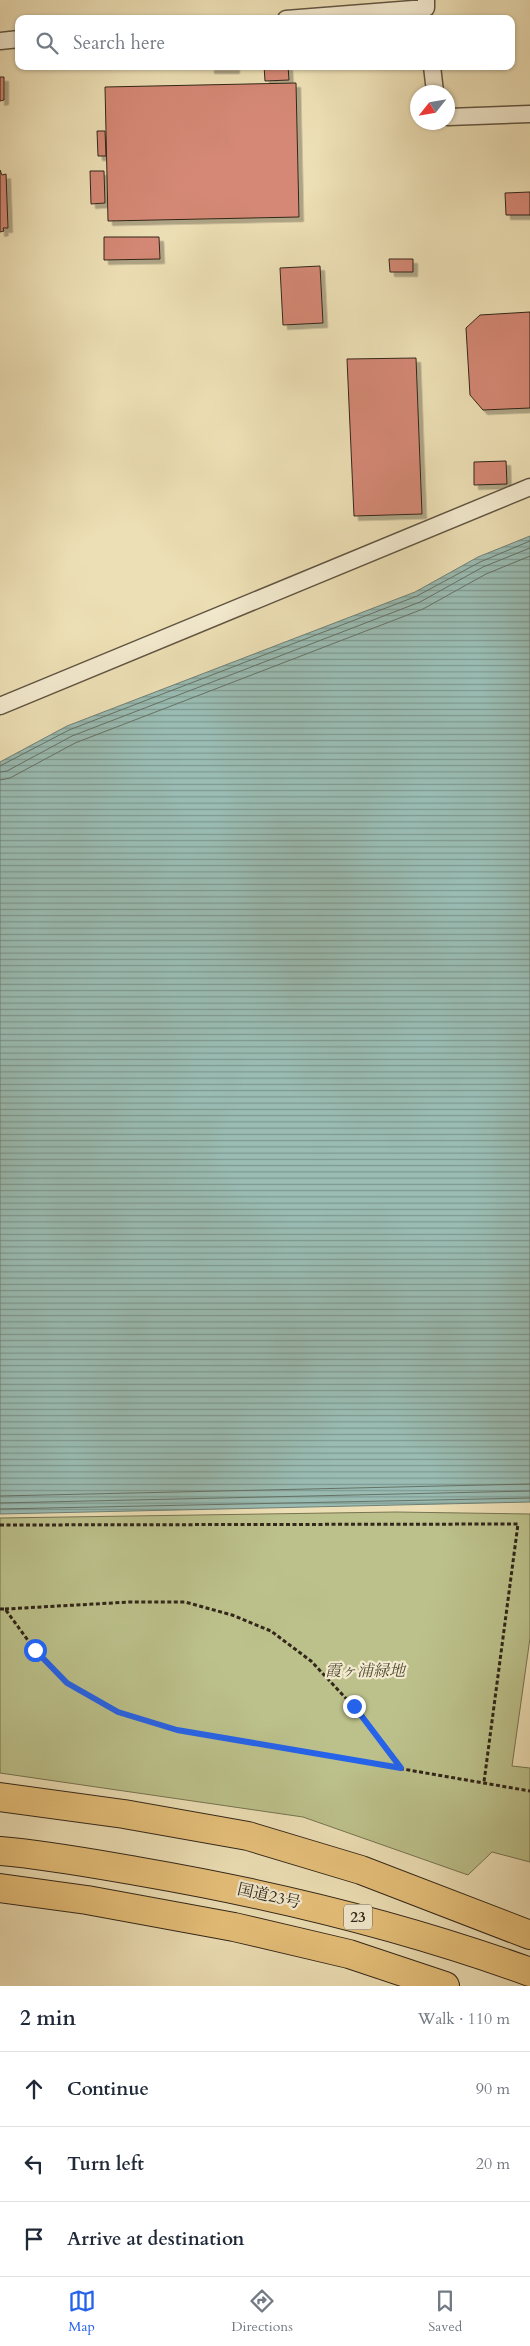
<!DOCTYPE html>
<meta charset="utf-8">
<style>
body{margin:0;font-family:Cardo,"Noto Serif JP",serif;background:#f2f2f3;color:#1f2937}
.compass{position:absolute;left:410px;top:85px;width:45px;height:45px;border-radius:50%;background:#fff;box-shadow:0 1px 4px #0004;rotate:239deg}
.stop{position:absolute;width:15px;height:15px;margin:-11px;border:4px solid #2563eb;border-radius:50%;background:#fff}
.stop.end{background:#2563eb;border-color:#fff;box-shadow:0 1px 5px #0008}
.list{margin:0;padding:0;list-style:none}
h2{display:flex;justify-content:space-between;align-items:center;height:65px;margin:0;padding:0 20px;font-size:21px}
h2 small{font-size:16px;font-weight:400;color:#747a83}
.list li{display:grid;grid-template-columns:32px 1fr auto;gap:15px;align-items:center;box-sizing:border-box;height:75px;padding:0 20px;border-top:1px solid #e0e1e3}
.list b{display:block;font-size:19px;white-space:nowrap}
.list em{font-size:16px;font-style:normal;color:#747a83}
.icon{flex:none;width:28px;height:28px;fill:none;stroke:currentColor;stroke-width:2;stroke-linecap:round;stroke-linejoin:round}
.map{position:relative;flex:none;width:530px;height:1986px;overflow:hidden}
.search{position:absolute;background:#fff;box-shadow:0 1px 4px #0004;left:15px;right:15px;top:15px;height:55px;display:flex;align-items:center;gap:12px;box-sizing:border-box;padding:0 18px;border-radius:10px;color:#747a83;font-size:19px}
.sheet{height:290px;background:#fff}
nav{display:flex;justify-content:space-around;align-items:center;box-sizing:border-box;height:70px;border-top:1px solid #e0e1e3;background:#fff;font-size:14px;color:#747a83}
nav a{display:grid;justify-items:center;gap:2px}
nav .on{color:#2563eb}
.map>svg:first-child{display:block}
.green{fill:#bcc18b;stroke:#777452}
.water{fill:url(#water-rules);stroke:#708076}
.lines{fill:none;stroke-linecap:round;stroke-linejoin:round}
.shore{stroke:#667266;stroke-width:1}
.building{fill:#d48874;stroke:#32271a;filter:url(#shadow)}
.service-casing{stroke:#615541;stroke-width:19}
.trunk-casing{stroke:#32271a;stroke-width:30}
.path{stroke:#32271a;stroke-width:3;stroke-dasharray:4 2.5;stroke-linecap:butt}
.service{stroke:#f3eacf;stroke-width:16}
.trunk{stroke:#e6c07a;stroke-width:28}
.route{stroke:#2563eb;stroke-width:6}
.labels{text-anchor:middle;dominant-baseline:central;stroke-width:4.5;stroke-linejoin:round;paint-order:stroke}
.shield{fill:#f3eacf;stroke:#6c6250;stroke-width:1}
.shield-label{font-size:15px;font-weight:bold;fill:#32271a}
.park-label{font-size:16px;font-style:italic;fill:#544e36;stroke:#f3eacf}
.street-label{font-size:16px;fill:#32271a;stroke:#f3eacf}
</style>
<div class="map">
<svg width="530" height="1986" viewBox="0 0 530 1986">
<defs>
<pattern id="water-rules" width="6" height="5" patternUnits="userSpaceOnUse" patternTransform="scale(1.25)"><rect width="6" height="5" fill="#9abcb3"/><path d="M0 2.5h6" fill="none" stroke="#7e9991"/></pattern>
<filter id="shadow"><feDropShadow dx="4.5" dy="4.5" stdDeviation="0" flood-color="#0004"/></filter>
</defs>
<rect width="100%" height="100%" fill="#eddfb5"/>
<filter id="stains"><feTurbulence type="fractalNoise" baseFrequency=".004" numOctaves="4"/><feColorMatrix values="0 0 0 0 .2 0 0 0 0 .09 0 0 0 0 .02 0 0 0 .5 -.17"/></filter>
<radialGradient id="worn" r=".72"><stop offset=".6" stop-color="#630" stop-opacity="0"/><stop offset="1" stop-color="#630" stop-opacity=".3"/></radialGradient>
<path class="green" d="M396,1512L530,1514V1638L512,1766L530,1768V1862L492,1852L468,1875L303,1817L0,1773V1518Z"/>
<path class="water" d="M530,536V1502L0,1514V762L67,726L415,592L478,557Z"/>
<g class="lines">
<path class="shore" d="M0,766L69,730L417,596L480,562L530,541
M0,772L7,771L72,736L420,602L483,567L530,548
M0,780L10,778L75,743L423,609L486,574L530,556
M0,1496L530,1484
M0,1503L530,1491
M0,1509L530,1498"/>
</g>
<path class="building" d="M210,66H235V69H210Z
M264,66H288L289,80L265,81Z
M0,77H4V100L0,101Z
M296,83L299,217L108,221L105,87Z
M97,131H105L106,156H98Z
M0,170L2,175L6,174L8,228H3L4,231L0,232Z
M90,171H104L105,203L91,204Z
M530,192V215H506L505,193Z
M104,237H159L160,259L104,260Z
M389,259H413V272H390Z
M320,266L323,323L283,325L280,268Z
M530,312V408L483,410L470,395L466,328L480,315Z
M416,358L422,514L354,516L347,359Z
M506,461L507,484L474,485V462Z"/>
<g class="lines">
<g class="service-casing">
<path id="service" d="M286,19L426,8V0
M0,41L19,39
M432,66L435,92
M448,117L530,114
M0,706L530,487"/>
</g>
<g class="trunk-casing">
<path id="trunk" d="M0,1797L124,1814L248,1836L361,1870L530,1935
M0,1851C48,1855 95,1864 142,1872C275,1895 403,1926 530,1972
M0,1888L87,1900L234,1927L349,1954L445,1986"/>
</g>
<path class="path" d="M0,1525L518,1524L484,1782
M0,1609H5L35,1650L67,1683L118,1713L177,1730L530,1791
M5,1609L130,1602H185L232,1615L271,1631L311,1661L354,1707L400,1768"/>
<use href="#service" class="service"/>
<use href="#trunk" class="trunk"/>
</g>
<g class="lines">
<path class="route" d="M35,1650L67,1683L118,1712L177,1730L401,1768L354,1706"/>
</g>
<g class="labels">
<rect class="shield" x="344" y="1904.5" width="28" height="25" rx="4"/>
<g class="shield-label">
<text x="358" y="1917">23</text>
</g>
<g class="park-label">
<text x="365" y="1671">霞ヶ浦緑地</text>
</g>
<g class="street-label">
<text transform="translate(269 1896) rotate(13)">国道23号</text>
</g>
</g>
<rect width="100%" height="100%" filter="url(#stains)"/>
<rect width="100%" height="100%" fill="url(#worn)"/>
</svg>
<svg class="compass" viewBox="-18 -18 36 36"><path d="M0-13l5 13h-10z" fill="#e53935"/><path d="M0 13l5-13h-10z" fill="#747a83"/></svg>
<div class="stop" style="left:35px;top:1650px"></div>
<div class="stop end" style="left:354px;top:1706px"></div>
<div class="search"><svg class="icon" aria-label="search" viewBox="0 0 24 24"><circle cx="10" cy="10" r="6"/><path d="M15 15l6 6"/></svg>Search here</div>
</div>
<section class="sheet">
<h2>2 min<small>Walk · 110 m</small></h2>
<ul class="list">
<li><svg class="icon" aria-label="ahead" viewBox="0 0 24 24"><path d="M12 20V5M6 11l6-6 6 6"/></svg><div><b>Continue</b></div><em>90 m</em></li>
<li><svg class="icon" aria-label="left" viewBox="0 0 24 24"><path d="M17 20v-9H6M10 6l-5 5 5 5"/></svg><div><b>Turn left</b></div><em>20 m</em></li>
<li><svg class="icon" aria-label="arrive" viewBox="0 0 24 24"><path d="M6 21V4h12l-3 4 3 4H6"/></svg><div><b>Arrive at destination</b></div></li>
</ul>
</section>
<nav>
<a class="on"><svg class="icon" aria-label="map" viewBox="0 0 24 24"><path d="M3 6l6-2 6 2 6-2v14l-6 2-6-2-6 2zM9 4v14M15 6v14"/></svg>Map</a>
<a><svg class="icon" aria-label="directions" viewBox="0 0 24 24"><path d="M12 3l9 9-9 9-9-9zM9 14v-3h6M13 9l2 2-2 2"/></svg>Directions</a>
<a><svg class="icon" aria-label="saved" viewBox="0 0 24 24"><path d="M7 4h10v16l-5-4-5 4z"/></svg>Saved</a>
</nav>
